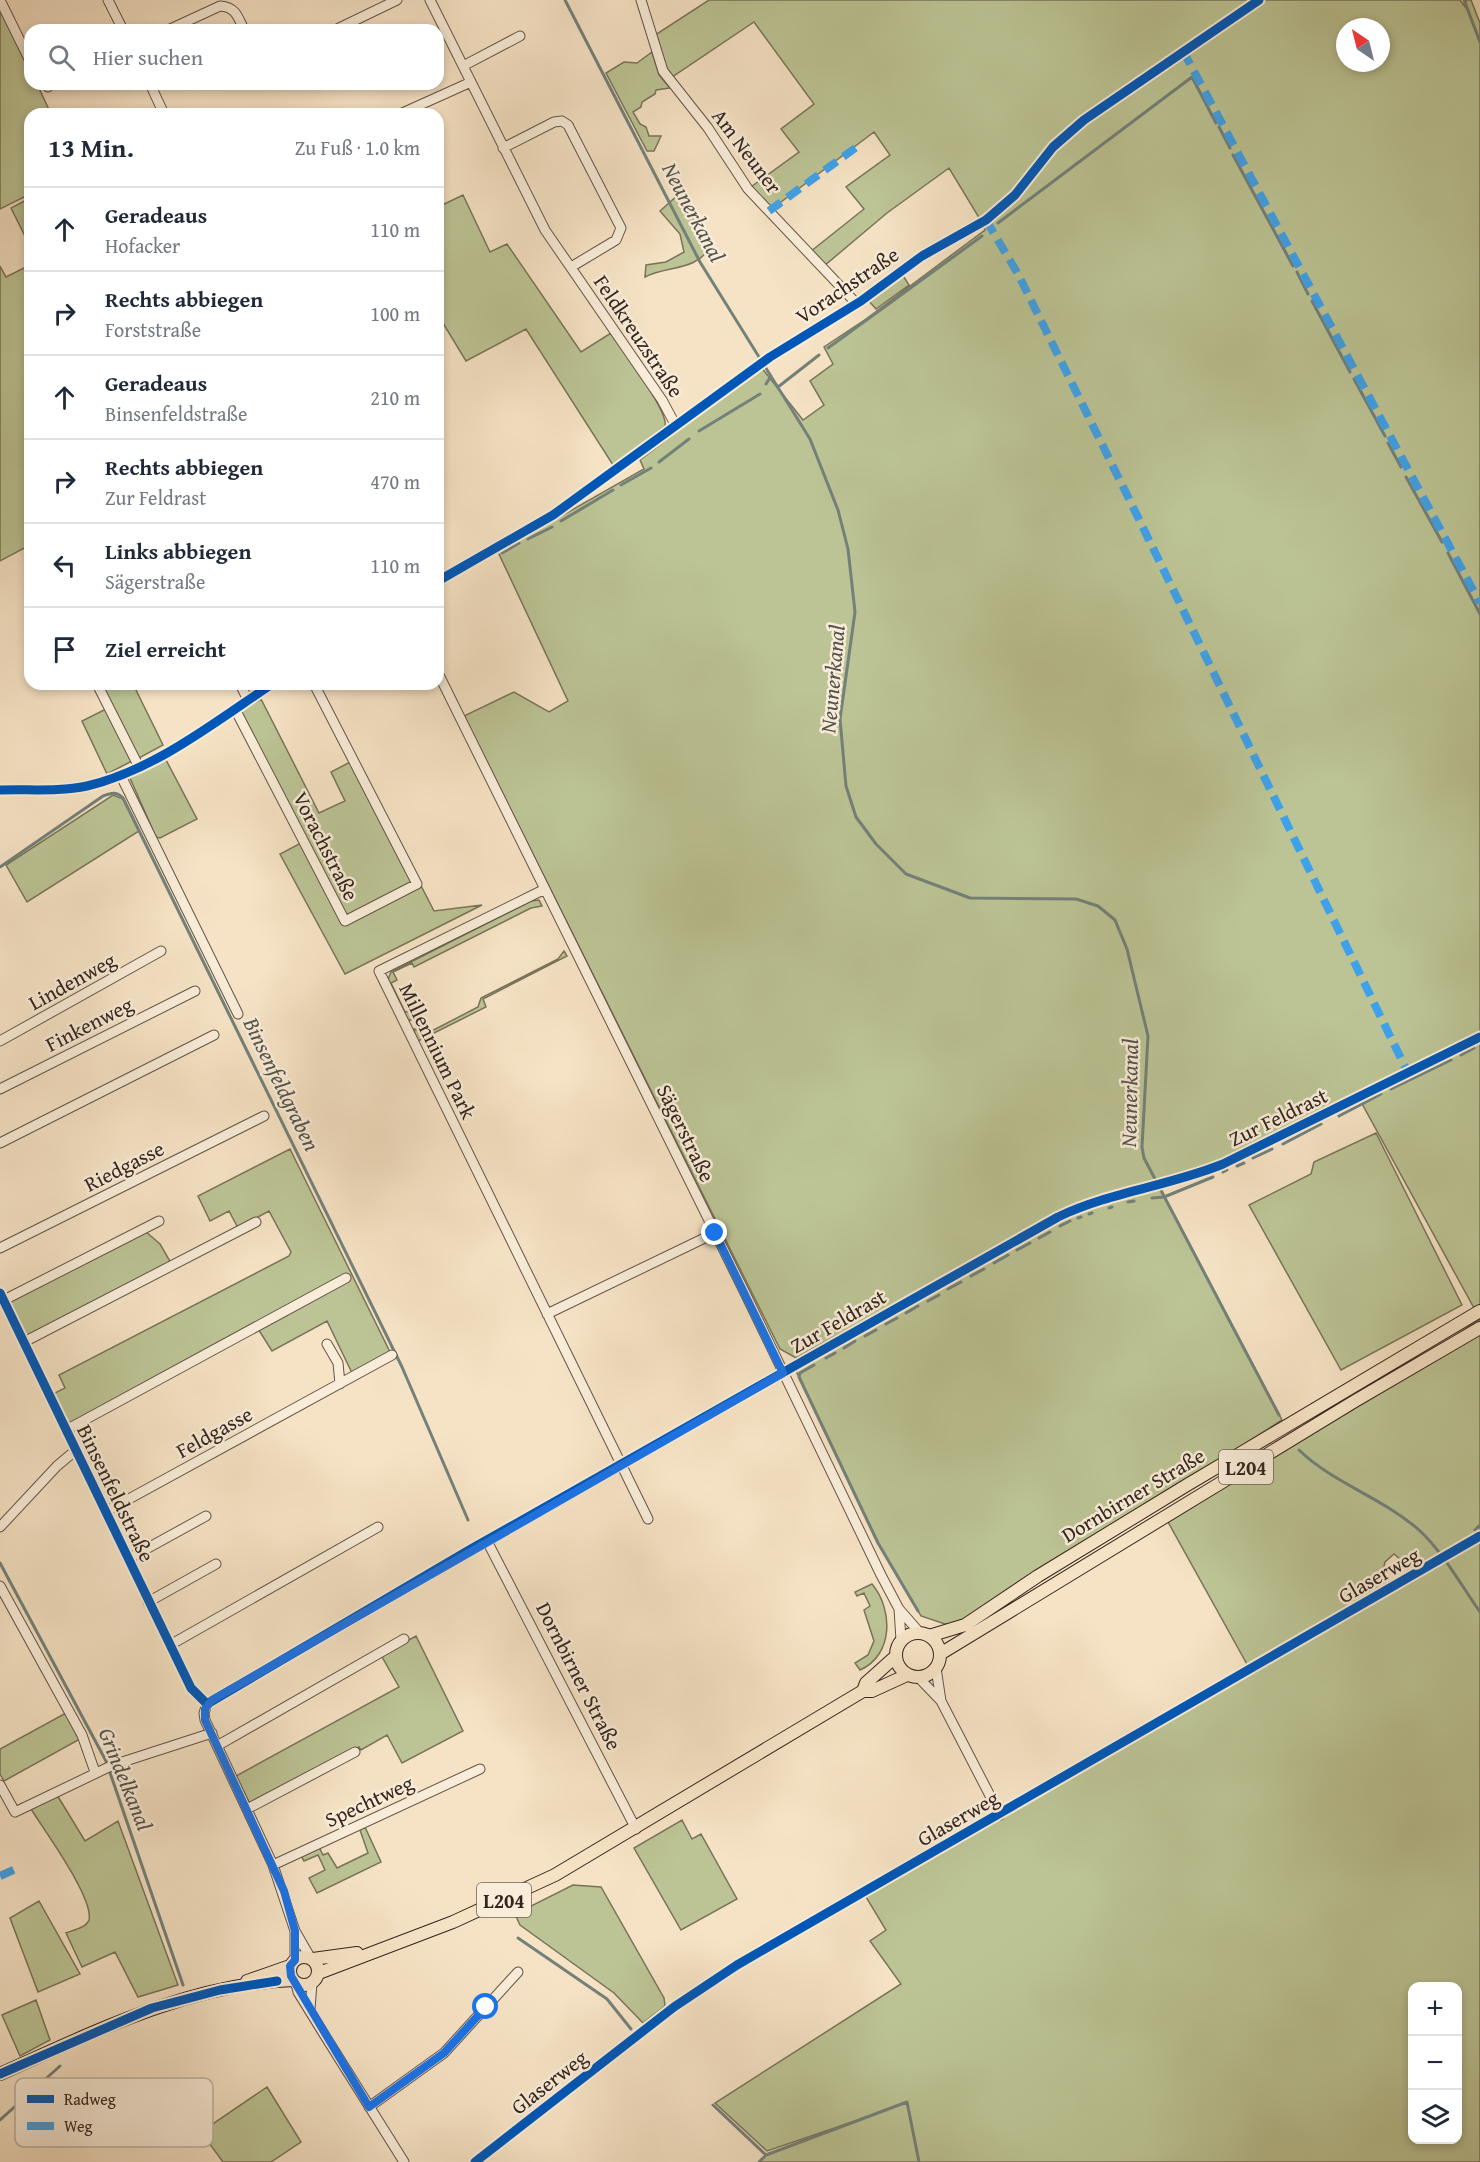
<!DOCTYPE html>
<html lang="de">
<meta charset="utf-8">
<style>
body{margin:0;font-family:"Gentium Book Plus",serif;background:#f2f2f3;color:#1f2937}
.controls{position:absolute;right:18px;bottom:18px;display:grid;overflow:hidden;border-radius:12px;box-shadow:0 3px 9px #0003}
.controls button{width:54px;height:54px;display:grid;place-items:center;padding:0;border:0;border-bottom:2px solid #e0e1e3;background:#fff;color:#1f2937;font:30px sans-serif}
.compass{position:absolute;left:1336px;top:18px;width:54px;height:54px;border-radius:50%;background:#fff;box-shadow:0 3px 9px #0003;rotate:325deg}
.stop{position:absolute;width:18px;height:18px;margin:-14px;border:4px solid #1a73e8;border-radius:50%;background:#fff}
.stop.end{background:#1a73e8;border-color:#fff;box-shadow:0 2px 6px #0008}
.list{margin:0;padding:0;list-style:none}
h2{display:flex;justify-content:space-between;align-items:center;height:78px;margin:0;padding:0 24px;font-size:26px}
h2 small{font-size:20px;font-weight:400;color:#747a83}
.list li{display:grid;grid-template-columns:39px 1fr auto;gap:18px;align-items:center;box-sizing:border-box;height:84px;padding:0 24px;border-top:2px solid #e0e1e3}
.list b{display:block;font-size:22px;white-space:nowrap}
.list p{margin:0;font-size:20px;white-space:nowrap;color:#747a83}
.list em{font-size:20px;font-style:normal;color:#747a83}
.icon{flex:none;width:33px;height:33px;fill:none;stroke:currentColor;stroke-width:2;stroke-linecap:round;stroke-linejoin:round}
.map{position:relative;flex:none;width:1480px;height:2162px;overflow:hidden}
.search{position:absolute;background:#fff;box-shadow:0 3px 9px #0003;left:24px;top:24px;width:420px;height:66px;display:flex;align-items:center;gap:15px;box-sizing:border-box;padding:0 21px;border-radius:18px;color:#747a83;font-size:22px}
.panel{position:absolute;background:#fff;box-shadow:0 3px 9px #0003;left:24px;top:108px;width:420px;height:582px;border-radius:18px}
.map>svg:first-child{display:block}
.green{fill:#bcc495;stroke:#78745a;stroke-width:1.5;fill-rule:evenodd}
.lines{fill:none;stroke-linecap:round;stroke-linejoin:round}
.stream{stroke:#73817a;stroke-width:3}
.minor-casing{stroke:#645448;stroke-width:11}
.major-casing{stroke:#34251f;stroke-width:14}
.minor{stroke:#f9edd9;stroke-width:9}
.major{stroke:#f6e3c5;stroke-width:12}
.quiet{stroke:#3ea2ea;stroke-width:8;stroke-dasharray:15 8;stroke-linecap:butt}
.cycleway-casing{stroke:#f9edd9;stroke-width:13}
.cycleway{stroke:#0057b8;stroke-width:9}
.route{stroke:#1a73e8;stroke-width:8}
.labels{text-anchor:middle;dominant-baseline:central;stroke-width:5;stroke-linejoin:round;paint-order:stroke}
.shield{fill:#f9edd9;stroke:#6f6157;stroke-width:1.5}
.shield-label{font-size:20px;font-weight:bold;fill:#34251f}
.street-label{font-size:21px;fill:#34251f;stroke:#f9edd9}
.water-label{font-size:22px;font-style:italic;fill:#54534d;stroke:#f9edd9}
.key{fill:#f9edd9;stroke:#beb1a1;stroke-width:1.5}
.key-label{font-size:16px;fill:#34251f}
</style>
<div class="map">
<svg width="1480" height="2162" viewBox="0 0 1480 2162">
<rect width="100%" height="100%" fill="#f6e3c5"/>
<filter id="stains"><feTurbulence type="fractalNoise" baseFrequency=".00333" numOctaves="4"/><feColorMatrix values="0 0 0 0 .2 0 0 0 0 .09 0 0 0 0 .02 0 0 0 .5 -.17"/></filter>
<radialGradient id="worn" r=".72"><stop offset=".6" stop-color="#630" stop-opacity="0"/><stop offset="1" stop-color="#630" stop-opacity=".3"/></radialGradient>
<path class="green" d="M709,0H1259L1084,120L1015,195L981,221L949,168L887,213L824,266L810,252L864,209L846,187L890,155L874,132L769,211L748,189L799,152L781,129L814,104L754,22L669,79L652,37Z
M1264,0H1460L1466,8V0H1471L1480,23V2162H759L766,2155L861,2119L767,2151L715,2103L901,1984L870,1941L886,1930L866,1897L914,1864L1437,1566L1433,1558L1410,1573L1402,1561L1394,1554L1385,1562L1383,1571L1391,1584L1248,1666L1168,1522L1295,1443L1480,1319L1361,1102L1295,1126L1205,1168L1070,1207L796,1358L780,1349L464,716L514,692L549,712L568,701L498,552L644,469L640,460L761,367L803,420L824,405L810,381L833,364L824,347L866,319L985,230L982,224L1064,140L1133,88ZM1345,27H1381V63H1345ZM1412,1986H1458V2140H1412Z
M0,9L30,71V84H37L51,114H30V194L0,209Z
M652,52L659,75L670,88L656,90L655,94L642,102L641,107L633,112L640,124L646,127L649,136H661L654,151H647L606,73L624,62L637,63Z
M463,195L490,252L507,244L581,352L611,333C621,349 669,411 665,426L613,465L526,329L466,361L438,315V207Z
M678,195L711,246C696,272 668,265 645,277L646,265L666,262L684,252L680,234L660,211Z
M30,198V246L11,208Z
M30,265V545L0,561V266L6,277Z
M902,274L909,285L876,309L868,300Z
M102,684H133L163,745L139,758Z
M261,699L319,813L345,801L331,772L356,759L434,911L482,905L345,974L280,854L305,841L241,711Z
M106,709L132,761L107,774L82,721Z
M165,758L197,819L160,838L156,837L130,778Z
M113,795L123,799L139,831L27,902L6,865Z
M539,900L542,906L531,908L414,967L412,963L393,972L397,980L391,983L405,1012L413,1010L416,1014L414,1019L407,1021L387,982L391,972L531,901Z
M564,951L567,956L483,999L486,1007L416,1042L414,1029L418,1030L422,1036L478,1007L481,998L558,959Z
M1376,1133L1462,1305L1341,1370L1249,1205L1311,1174L1314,1162Z
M290,1149L390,1352L352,1373L327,1321L272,1351L255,1324L71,1423L67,1422L53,1394L65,1388L59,1375L289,1256L291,1252L269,1211L238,1228L229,1211L210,1221L198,1196Z
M1160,1188L1282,1420L959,1624L948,1625L921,1616L878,1543L796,1371L1045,1227L1097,1204Z
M145,1231L160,1244L171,1263L31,1336L24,1335L10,1304L13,1299Z
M872,1584C893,1609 894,1655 860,1670L855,1663L868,1655L874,1641L864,1610L870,1606L864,1593L857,1596L855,1592Z
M416,1636L463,1731L402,1763L387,1735L361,1750L359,1747L254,1803L249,1802L236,1776L399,1687L381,1655Z
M66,1713L80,1739L4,1781L0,1774V1749Z
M57,1795L85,1841L118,1821L178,1985L138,1997L115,1952L82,1967L66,1933C73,1930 86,1928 89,1920C94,1898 44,1830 31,1809Z
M682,1820L692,1839L701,1834L737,1899L681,1930L634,1848Z
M365,1827L381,1862L317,1893L309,1878L325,1870L318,1855L304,1861L301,1856L319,1847L323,1855L328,1853L337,1868L368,1853L360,1830Z
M573,1885L601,1887L664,1998L665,2006L643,2023L614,1993L520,1925L515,1914Z
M39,1901L80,1974L38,1992L10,1918Z
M36,2000L50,2040L20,2056L2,2015Z
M267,2087L301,2142L271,2162H223L201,2132Z"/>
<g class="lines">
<path class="stream" d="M565,0L700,262L810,439L838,510L848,549L855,612L840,719L846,786L856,817L876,844L906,874L970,898L1076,899L1098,906L1115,920L1127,949L1148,1036L1142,1147L1144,1158L1279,1415
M1464,0L1480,42
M1219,127L1230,148
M1233,155L1293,266
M998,223L1192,77L1216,123
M1297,272L1308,294
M1312,301L1350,372
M828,348L982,236
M1354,379L1385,436
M766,384L771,376
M778,387L819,355
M699,431L760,394
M1388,443L1401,467
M659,462L689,439
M1406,477L1442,542
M621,485L651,468
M561,521L613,490
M528,539L552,527
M502,553L519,543
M1448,553L1480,614
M0,867L103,796C111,793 116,791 123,798L402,1367L468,1520
M1461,1055L1474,1048
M1391,1089L1451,1060
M1339,1116L1381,1094
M1283,1144L1321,1124
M1253,1158L1272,1149
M1237,1166L1244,1163
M1223,1172L1227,1170
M1152,1198L1164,1197L1213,1177
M1128,1202L1134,1201
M1109,1208L1112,1207
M1089,1214L1092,1213
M1078,1218L1081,1217
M1060,1226L1070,1221
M1039,1238L1050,1232
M1017,1250L1030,1243
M994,1263L1008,1255
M971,1276L984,1269
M948,1289L961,1282
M928,1301L939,1295
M906,1313L918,1306
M886,1324L897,1318
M865,1336L876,1330
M844,1348L855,1341
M826,1358L835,1353
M814,1365L800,1373L799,1377L878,1543L918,1611
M1299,1450C1333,1483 1383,1498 1419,1530C1443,1552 1461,1585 1480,1612
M1475,1530L1480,1525
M0,1563L106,1761L183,1985
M518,1938L607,1999L631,2029
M713,2105L766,2155L907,2102L919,2162
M0,2120L60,2066
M759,2162L766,2155"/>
<g class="minor-casing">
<path id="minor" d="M0,0L30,61
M108,0L123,30
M430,0L545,230L662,400L676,426
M641,0L663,71L708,128L748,189L856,303
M168,30L220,6C236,7 238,17 244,30
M335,30L397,0
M463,66L520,36
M46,84L48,87
M150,84L164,114
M400,114L471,82
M503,148L554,122L562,121L568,125L621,228L616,240L571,267
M438,581L553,515L770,357L861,301L922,256L986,220L1015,195L1053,147L1084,120L1259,0
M438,673L746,1295L881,1575L899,1609L920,1633
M97,684L139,767
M240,684L248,700
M235,709L345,921L417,884L314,684
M121,776L238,1014
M0,790C29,789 59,792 87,786C155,770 215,722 272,684
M545,889L379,971L648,1519
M0,1041L161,951
M0,1089L195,991
M0,1143L214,1035
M0,1248L264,1116
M0,1293L191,1688L207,1704
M4,1300L159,1221
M547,1314L715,1233
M24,1342L256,1222
M327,1344L338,1363L340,1384
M66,1430L346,1278
M105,1512L392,1355
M0,1527L57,1466L76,1450
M487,1541L636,1829
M128,1559L206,1516
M0,1586L82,1735L95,1772
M148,1602L216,1564
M899,1609L901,1640
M170,1645L378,1527
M936,1668L941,1701L1000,1815
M918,1677L941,1701
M207,1704L471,1549L1058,1217C1110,1192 1169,1186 1223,1164L1480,1037
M207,1704L204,1713L205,1720L273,1865L295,1931L310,1957
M217,1746L404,1639
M0,1785L15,1812L113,1765L212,1733
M247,1809L355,1752
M273,1865L480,1769
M295,1960V1931
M296,1983L298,1992L322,2031L404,2162
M310,2009L312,1983
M369,2107L444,2053L518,1972
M475,2162L674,2007L737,1965L1480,1536"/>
</g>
<g class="major-casing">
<path id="major" d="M896 1655a22 22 0 1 1 44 0a22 22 0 1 1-44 0Z
M929,1636L965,1625L1038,1576L1187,1485L1480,1311
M940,1654L1355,1401L1480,1328
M863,1691L866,1683L895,1657
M290 1971a14 14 0 1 1 28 0a14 14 0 1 1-28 0Z
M313,1959L357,1953
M319,1973L453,1922L555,1875L863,1691H872L907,1675
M247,1981L290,1966
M0,2074C94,2032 189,1984 293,1980"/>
</g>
<use href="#minor" class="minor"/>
<use href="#major" class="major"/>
<path class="quiet" d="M1183,51L1480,603
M769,211L858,146
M986,220L1018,274L1133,507L1408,1073
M0,1876L20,1867"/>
<g class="cycleway-casing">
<path id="cycleway" d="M438,581L553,515L770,357L861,301L922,256L986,220L1015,195L1053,147L1084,120L1259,0
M0,790C29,789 59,792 87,786C155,770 215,722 272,684
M0,1293L191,1688L207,1704L471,1549L1058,1217C1110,1192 1169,1186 1223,1164L1480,1037
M0,2074L152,2008L220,1990L277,1981
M475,2162L674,2007L737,1965L1480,1536"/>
</g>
<use href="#cycleway" class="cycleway"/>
</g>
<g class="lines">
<path class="route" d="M486,2007L444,2053L369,2107L291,1976L290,1966L295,1960V1931L284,1891L205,1720V1709L212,1700L783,1373L715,1233"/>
</g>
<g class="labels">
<g class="shield">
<rect x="1219" y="1450" width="54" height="34" rx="4.5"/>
<rect x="477" y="1883" width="54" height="34" rx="4.5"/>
</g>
<g class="shield-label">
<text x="1246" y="1467">L204</text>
<text x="504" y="1900">L204</text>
</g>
<g class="street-label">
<text transform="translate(747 151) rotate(53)">Am Neuner</text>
<text transform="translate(847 285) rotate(-34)">Vorachstraße</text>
<text transform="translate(639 336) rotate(56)">Feldkreuzstraße</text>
<text transform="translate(326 846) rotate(63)">Vorachstraße</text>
<text transform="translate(72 981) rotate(-29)">Lindenweg</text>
<text transform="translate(89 1024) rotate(-27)">Finkenweg</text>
<text transform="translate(438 1051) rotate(64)">Millennium Park</text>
<text transform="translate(1278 1117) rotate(-26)">Zur Feldrast</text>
<text transform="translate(686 1133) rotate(64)">Sägerstraße</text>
<text transform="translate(124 1166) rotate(-27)">Riedgasse</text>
<text transform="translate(838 1321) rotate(-30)">Zur Feldrast</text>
<text transform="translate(214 1432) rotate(-29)">Feldgasse</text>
<text transform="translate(116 1493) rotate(64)">Binsenfeldstraße</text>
<text transform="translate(1133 1495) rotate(-31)">Dornbirner Straße</text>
<text transform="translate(1379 1575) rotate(-30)">Glaserweg</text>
<text transform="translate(579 1676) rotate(63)">Dornbirner Straße</text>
<text transform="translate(369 1801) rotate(-25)">Spechtweg</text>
<text transform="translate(958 1818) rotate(-30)">Glaserweg</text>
<text transform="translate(549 2082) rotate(-38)">Glaserweg</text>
</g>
<g class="water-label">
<text transform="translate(694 212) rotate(62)">Neunerkanal</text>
<text transform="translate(832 679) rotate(-85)">Neunerkanal</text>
<text transform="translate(282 1084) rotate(64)">Binsenfeldgraben</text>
<text transform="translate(1129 1093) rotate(-89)">Neunerkanal</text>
<text transform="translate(126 1779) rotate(68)">Grindelkanal</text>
</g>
</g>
<rect x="15" y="2078" width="198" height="69" rx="9" class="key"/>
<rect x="27" y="2095" width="27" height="8" fill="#0057b8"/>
<rect x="27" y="2122" width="27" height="8" fill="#3ea2ea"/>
<g class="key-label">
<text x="64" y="2105">Radweg</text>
<text x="64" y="2132">Weg</text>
</g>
<rect width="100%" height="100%" filter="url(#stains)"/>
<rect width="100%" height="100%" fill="url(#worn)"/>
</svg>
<div class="controls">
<button>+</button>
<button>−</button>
<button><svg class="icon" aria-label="layers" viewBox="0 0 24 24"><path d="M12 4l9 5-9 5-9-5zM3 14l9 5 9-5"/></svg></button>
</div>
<svg class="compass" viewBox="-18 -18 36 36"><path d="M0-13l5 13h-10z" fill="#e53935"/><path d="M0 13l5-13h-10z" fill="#747a83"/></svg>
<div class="stop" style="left:486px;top:2007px"></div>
<div class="stop end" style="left:715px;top:1233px"></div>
<div class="search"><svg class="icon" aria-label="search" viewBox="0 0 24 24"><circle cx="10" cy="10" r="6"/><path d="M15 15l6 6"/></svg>Hier suchen</div>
<section class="panel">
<h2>13 Min.<small>Zu Fuß · 1.0 km</small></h2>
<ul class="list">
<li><svg class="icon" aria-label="ahead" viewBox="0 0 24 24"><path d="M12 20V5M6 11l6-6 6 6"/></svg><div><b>Geradeaus</b><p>Hofacker</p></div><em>110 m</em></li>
<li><svg class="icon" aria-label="right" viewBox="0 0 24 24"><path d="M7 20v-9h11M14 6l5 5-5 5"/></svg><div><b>Rechts abbiegen</b><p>Forststraße</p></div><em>100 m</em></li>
<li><svg class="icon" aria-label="ahead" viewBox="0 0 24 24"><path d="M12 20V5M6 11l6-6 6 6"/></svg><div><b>Geradeaus</b><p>Binsenfeldstraße</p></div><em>210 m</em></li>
<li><svg class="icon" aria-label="right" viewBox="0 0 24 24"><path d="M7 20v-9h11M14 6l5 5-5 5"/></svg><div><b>Rechts abbiegen</b><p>Zur Feldrast</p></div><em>470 m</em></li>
<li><svg class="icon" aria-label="left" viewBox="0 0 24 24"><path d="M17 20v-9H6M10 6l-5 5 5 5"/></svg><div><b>Links abbiegen</b><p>Sägerstraße</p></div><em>110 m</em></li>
<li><svg class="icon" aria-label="arrive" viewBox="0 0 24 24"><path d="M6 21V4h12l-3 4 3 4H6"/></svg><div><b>Ziel erreicht</b></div></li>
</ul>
</section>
</div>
